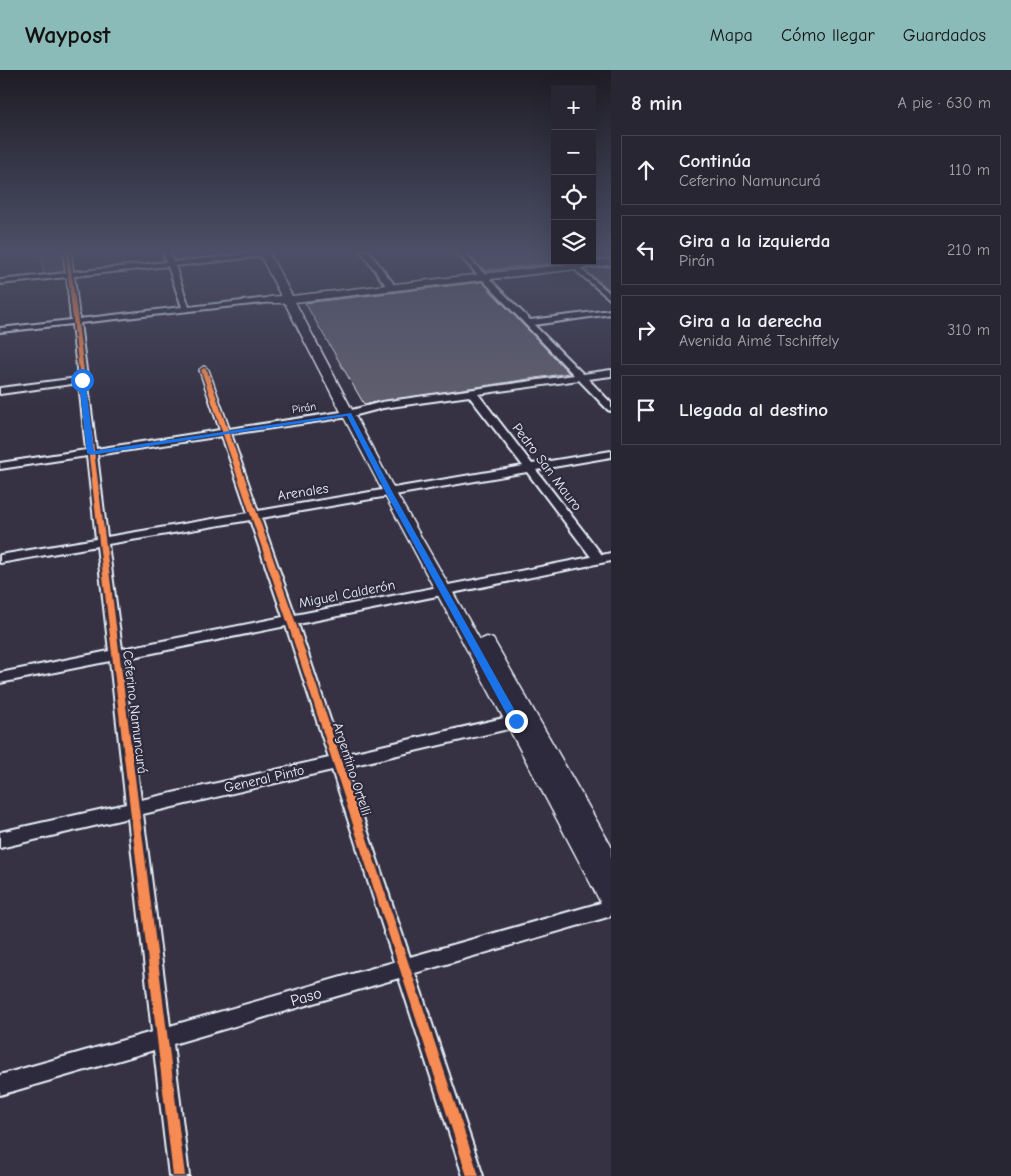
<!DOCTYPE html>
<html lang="es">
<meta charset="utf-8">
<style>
body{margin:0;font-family:"Comic Neue",sans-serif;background:#302e3b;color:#f1f3f6}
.controls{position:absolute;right:15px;top:15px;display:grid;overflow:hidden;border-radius:0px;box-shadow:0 5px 20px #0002}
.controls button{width:45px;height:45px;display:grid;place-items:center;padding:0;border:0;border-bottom:1px solid #44434e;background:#282633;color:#f1f3f6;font:25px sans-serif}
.stop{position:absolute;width:15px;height:15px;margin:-11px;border:4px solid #1a73e8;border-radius:50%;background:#fff}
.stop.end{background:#1a73e8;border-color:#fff;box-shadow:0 1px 5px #0008}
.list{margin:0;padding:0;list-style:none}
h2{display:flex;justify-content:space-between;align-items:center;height:65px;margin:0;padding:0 20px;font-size:21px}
h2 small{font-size:16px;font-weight:400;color:#a5a5ac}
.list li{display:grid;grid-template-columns:32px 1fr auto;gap:15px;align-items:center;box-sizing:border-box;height:70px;margin:0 10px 10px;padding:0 10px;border:1px solid #44434e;border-radius:0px}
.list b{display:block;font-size:19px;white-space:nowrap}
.list p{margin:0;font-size:16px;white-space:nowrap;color:#a5a5ac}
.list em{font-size:16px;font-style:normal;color:#a5a5ac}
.icon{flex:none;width:28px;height:28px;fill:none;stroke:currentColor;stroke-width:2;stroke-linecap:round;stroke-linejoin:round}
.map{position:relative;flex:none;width:611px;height:1106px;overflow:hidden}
header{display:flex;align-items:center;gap:30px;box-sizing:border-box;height:70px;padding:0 25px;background:#8bbbb9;color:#111}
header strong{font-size:24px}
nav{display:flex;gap:28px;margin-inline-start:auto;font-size:18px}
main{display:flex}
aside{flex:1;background:#282633}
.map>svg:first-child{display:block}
.green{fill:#4d4b5c;stroke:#9a9eaa}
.building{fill:#605e6e;stroke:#e8f1f8}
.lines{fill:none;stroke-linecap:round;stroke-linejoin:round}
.street-casing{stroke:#e8f1f8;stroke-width:4}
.secondary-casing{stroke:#e8f1f8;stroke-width:3}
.street{fill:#2f2a3d;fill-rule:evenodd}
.secondary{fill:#2f2a3d;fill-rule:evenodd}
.cycleway-casing{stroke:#2f2a3d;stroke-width:3}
.cycleway{fill:#f68b52;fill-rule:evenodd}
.route{fill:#1a73e8}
.labels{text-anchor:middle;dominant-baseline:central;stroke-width:4.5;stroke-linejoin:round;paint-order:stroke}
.far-street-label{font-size:11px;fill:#e8f1f8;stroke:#2f2a3d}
.street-label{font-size:14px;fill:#e8f1f8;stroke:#2f2a3d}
.near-street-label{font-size:16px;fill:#e8f1f8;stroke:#2f2a3d}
</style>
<header>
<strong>Waypost</strong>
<nav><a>Mapa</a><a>Cómo llegar</a><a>Guardados</a></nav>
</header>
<main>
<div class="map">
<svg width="611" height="1106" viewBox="0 0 611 1106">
<rect width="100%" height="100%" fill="#363244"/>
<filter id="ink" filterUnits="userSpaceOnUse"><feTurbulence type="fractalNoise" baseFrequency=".02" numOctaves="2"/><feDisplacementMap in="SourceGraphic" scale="10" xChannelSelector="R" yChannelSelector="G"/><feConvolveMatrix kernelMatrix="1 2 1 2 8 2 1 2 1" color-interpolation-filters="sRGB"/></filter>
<g filter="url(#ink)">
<path class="green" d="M67,183L69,203L44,207L41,186Z
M611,196V221L586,199Z"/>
<path class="building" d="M465,181H555V193L484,201Z
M482,212L569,303L364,334L305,233Z"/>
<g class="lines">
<g class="street-casing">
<path id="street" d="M64,181H70L73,202L166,192L163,181H170L173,192L264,182L267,184L264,186L175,196L189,237L269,228L273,230L272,232L80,253L96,379L220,360L200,300L204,297L208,300L229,359L348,341L382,332L574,305L455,181H462L530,250L611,240V244L534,255L583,304L611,300V306L588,309L611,333V341L608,340L579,310L478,324L532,394L611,381V387L536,400L602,485L611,483V491L298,554L342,685L521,644L526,646L528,650L526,654L521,656L346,697L410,887L611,830V846L415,903L483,1106H463L399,908L173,974L189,1106H169L154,980L0,1025V1005L152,962L128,748L0,778V762L126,734L110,591L0,613V603L109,581L97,476L0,493V485L96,469L87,386L0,399V393L86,380L79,313L0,324V318L78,308L72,254L0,262V258L71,250L67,207L0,214V210L66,203ZM168,196L182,237L79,249L74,206ZM469,326L523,396L258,441L231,364L349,347L383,338ZM222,366L248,443L107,467L97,385ZM527,402L591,487L295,545L261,448ZM250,450L283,547L122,579L108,474ZM286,556L329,688L141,730L123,589ZM332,700L394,892L170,956L143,744Z
M361,181H368L393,213V217H387Z
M568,192H572L611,224V230L568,194Z"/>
</g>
<g class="secondary-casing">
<path id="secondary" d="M258,181H268L292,226L611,189V195L295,232L396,423L480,570L487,567L493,569L611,776V841L603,837C498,635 388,436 285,233H269L264,230L269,227L281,226Z"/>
</g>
<use href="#street" class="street"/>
<use href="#secondary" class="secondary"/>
<g class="cycleway-casing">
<path id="cycleway" d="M65,181H69L185,1106H173Z
M204,298L207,300L295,551L479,1106H467L287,551L201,300Z"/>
</g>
<use href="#cycleway" class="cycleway"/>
</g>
</g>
<linearGradient id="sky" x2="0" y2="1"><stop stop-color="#1e1c25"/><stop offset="0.54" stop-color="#4c4f67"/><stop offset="1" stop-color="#4c4f67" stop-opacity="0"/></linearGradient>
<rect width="611" height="336" fill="url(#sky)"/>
<path class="route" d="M82,308L85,310L94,381L351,343L393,423L519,648V654H512L386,423L347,346L91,385L87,383L79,310Z"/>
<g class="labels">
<g class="far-street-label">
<text transform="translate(304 338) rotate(-8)">Pirán</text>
</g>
<g class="street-label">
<text transform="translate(547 397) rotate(53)">Pedro San Mauro</text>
<text transform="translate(303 422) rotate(-9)">Arenales</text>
<text transform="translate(347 524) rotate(-11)">Miguel Calderón</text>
<text transform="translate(135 642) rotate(83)">Ceferino Namuncurá</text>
<text transform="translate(352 699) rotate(72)">Argentino Ortelli</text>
<text transform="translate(264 709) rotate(-13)">General Pinto</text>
</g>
<g class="near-street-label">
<text transform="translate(306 927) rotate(-16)">Paso</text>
</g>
</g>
</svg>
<div class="controls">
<button>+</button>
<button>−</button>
<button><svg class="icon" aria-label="locate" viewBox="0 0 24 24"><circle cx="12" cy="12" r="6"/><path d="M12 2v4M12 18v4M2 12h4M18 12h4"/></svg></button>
<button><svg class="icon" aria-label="layers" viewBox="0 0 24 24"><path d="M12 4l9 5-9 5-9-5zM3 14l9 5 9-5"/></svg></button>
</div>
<div class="stop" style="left:82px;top:310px"></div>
<div class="stop end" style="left:516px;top:651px"></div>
</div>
<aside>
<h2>8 min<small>A pie · 630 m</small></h2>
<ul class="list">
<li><svg class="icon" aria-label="ahead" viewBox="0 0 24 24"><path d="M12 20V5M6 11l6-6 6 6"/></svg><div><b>Continúa</b><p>Ceferino Namuncurá</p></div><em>110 m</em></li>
<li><svg class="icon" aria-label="left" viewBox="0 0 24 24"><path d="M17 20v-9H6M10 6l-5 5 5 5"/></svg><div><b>Gira a la izquierda</b><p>Pirán</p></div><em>210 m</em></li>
<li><svg class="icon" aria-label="right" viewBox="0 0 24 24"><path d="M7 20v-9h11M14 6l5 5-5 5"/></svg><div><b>Gira a la derecha</b><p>Avenida Aimé Tschiffely</p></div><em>310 m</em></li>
<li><svg class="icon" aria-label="arrive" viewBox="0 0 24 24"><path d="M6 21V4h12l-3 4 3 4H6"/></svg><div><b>Llegada al destino</b></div></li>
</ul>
</aside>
</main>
